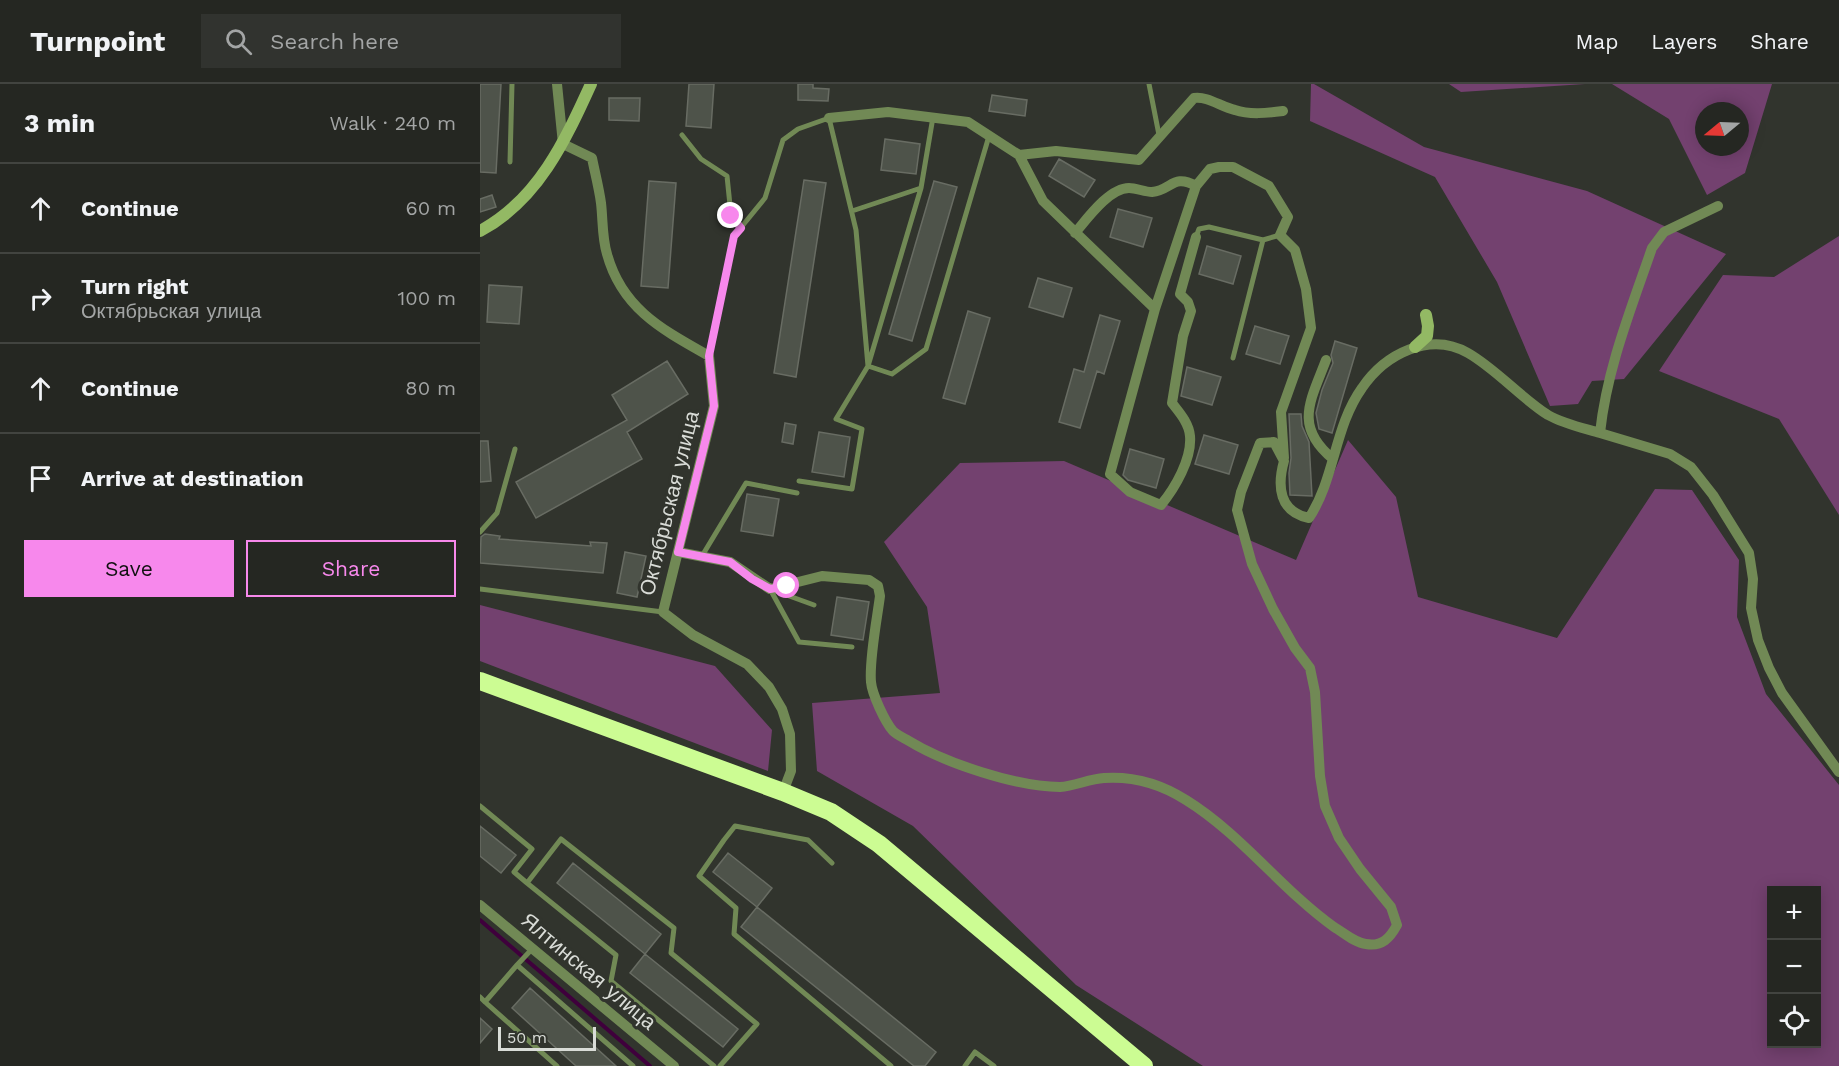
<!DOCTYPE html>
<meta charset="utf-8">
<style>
body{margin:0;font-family:"Work Sans",sans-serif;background:#31332f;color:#f1f3f6}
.controls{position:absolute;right:18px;bottom:18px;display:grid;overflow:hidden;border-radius:0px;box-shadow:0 3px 15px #0003}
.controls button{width:54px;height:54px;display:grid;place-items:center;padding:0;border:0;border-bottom:2px solid #424440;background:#252722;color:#f1f3f6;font:30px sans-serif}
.compass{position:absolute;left:1215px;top:18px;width:54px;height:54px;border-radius:50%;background:#252722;box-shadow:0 3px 15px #0003;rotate:251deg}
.scale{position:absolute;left:18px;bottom:15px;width:98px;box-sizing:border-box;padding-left:6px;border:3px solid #d9dcd7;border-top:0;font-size:16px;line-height:21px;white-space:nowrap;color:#d9dcd7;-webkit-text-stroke:4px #31342d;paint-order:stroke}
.stop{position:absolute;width:18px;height:18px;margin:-14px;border:4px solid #f788ec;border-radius:50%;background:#fff}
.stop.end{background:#f788ec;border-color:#fff;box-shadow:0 2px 6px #0008}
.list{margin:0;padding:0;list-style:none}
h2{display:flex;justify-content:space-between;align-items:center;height:78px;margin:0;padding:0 24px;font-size:26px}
h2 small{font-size:20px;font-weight:400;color:#a3a5a5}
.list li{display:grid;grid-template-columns:39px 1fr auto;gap:18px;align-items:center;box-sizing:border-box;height:90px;padding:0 24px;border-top:2px solid #424440}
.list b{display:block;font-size:22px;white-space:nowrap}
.list p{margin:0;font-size:20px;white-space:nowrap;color:#a3a5a5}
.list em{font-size:20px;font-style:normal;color:#a3a5a5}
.actions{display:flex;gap:12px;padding:18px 24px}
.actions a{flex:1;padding:14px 0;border:2px solid #f788ec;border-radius:0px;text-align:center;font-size:21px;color:#f788ec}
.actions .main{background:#f788ec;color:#111}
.icon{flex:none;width:33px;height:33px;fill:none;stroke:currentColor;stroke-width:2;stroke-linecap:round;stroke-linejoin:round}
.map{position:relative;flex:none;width:1359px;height:982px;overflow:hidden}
header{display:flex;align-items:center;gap:36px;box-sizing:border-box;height:84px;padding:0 30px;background:#252722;border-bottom:2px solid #424440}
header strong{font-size:28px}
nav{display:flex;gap:33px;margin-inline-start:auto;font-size:21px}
.search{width:420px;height:54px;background:#31332f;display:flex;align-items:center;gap:15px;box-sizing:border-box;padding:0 21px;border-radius:0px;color:#a3a5a5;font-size:22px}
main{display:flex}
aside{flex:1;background:#252722}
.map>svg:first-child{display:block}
.green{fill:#73416f;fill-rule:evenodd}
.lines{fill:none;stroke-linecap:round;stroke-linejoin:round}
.stream{stroke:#3f003c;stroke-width:4}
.building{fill:#4e534a;stroke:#686c63;stroke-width:1.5}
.lane{stroke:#718955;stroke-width:5}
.street{stroke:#718955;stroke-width:10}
.secondary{stroke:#93b964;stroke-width:12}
.highway{stroke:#ccfc93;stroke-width:18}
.route{stroke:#f788ec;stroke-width:8}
.labels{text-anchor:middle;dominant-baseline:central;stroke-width:6;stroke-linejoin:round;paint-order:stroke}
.street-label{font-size:21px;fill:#d9dcd7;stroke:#31342d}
</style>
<header>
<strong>Turnpoint</strong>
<div class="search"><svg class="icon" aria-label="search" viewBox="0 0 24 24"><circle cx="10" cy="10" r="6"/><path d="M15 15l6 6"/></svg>Search here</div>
<nav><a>Map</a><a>Layers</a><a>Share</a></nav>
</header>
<main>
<aside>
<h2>3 min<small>Walk · 240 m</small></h2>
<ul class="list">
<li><svg class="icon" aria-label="ahead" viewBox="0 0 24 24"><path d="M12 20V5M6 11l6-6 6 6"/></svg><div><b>Continue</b></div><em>60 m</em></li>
<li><svg class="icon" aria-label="right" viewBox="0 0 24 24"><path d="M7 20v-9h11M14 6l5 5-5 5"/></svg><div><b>Turn right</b><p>Октябрьская улица</p></div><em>100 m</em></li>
<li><svg class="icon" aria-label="ahead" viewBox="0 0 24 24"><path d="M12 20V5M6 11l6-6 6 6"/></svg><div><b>Continue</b></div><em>80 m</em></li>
<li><svg class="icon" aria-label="arrive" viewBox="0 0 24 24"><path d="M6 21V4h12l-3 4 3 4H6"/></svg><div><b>Arrive at destination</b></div></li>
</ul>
<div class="actions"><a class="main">Save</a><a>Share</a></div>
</aside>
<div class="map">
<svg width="1359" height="982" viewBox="0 0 1359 982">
<rect width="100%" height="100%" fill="#31342d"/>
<path class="green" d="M831,0H834L944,63L1107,107L1246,170L1144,295L1112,297L1098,320L1070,322L1017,198L955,93L830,37Z
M969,0H1105L981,8Z
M1132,0H1292L1265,89L1227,111L1189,35ZM1224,27H1260V63H1224Z
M1359,152V431L1299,335L1179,287L1243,191L1294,193Z
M868,356L916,413L938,513L1077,554L1175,405L1212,406L1259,476L1257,533L1286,610L1359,701V982H723L596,901L433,742L337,687L332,619L460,609L447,523L404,458L480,379L584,377L816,476ZM1292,806H1336V960H1292Z
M0,521L235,582L292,646L288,687L0,577Z"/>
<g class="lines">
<path class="stream" d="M0,836L170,982"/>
</g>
<path class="building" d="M0,0H21L16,89L0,88Z
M209,0H234L231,44L206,42Z
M318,0H333V4L349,5L348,17L318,16Z
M512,11L547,16L545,32L509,27Z
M129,14H160L159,37L129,36Z
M405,55L440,60L436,90L401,86Z
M579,75L615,96L604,113L569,92Z
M324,96L346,99L316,293L294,289Z
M169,97L196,99L188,204L161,202Z
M454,97L477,103L432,257L409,250Z
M12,111L16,123L0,128V115Z
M638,125L672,134L663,163L630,153Z
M727,162L761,172L753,200L719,190Z
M558,194L592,204L583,233L549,223Z
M9,201L42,203L39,240L7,238Z
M488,227L510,234L485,320L463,314Z
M620,231L640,237L624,290L617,287L600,344L579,338L594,285L604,288Z
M775,242L809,252L800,280L766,270Z
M855,257L877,264L852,349L839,345L836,329L842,306L853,279L851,271Z
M187,277L208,310L147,348L162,375L56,434L36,398L147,336L132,311Z
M707,283L741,293L732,321L701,312Z
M809,330H821L822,342L829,358L832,412L810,411L809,389L811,374Z
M305,339L316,341L313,360L302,358Z
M339,348L370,353L364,393L332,388Z
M724,351L758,361L749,390L715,380Z
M0,357H8L11,397L0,398Z
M650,365L684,375L676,404L648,396L643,391Z
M267,410L299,415L293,452L261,447Z
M5,450L20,452L19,455L111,462L110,458L127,459L123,489L0,479L1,453Z
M145,468L166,472L157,513L137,509Z
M357,513L389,518L383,556L351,551Z
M0,742L36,771L21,789L0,772Z
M248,769L292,804L277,823L233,788Z
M93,779L181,850L165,870L77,799Z
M277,823L456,968L445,982H434L261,843Z
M165,870L258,945L243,963L150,889Z
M50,904L136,982H96L32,924Z
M0,934L12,945L0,959Z"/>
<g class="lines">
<path class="lane" d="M669,0L679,51
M202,51L221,75L247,92L251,131L261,144
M30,78L32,0
M441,104L388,282L412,290L446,265L509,52
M372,127L441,104L453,33
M716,153L719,145L729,143L783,156L753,274
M783,156L800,151
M229,271L254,152L285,114L303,56L318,45L349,34L376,146L388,282L356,335L382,345L372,405L319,397
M0,448L17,429L35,365
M222,472L266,399L317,409
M0,505L183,528
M334,521L290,505L319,558L372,563
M0,722L52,765L34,788L47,799
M352,779L328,756L255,742L244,756L219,792L256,824L254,850L411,982
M37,881L52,865
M0,913L5,918L37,881L153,982
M5,918L77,982
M234,982L131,897L136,871L47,799L81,755L194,844L191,869L277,940L240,982
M485,982L495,968L514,982"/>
<path class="street" d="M77,0L83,60L112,74C115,89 119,104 121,119C123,136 122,154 127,170C142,225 183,246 229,272L234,322L183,528L213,551L267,580L289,603L302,625L310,650L311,687L303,708
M349,34L408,28L488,38L539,71L563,117L675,225L630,390L650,408L681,421C695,404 712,375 710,352C709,339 699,328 692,319L703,252L711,227L708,218L700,210L716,153
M539,71L576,67L659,76L714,14C728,12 741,23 755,26C770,31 787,29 803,27
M716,102L730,85L739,83H753L789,102L808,133L800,151L815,166L826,205L831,244L801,328L804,374
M1238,122L1184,148L1172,164C1151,225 1127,284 1120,349L1190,370L1211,383L1233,411L1269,469L1273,495L1271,524L1278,556L1289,584L1302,609L1359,688
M595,149C607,135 629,104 649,104C656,104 665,108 672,108C692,106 693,89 716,102L675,225
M846,276C831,316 813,342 853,375
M198,468L250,478L290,505L342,492L389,496L398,502L400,512C397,535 389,576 391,598C392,610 405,638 413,647C417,651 424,654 429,657C465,679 537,703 580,703C595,702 609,695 624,694C654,692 681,700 706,716C761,750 801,805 854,843C864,849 875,859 886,860C902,863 910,854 917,841L911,823L880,785L859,754L845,722L840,692L835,608L830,584L815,564L793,525L772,480L757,426L761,408L780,359L794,358L804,377C797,402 799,428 829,434C855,395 854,343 882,304C905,270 950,247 988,269C1016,285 1041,314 1068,331C1084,340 1103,344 1120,349
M0,821L194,982"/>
<path class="secondary" d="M0,147C58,116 85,57 111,0
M935,263L947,252L948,242L946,231"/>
<path class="highway" d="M0,597L303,708L351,728L399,760L664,982"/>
</g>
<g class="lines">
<path class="route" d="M251,132L261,144L254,152L229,272L234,322L198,468L250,478L272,495L290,505L307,502"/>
</g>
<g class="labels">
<g class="street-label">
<text transform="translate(189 419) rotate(-76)">Октябрьская улица</text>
<text transform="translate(109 887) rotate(40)">Ялтинская улица</text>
</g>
</g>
</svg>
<div class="controls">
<button>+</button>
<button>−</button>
<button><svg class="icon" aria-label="locate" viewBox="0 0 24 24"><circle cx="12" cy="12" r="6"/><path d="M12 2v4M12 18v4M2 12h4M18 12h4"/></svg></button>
</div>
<svg class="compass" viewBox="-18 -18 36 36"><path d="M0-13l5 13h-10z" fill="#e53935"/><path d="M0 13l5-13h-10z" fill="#a3a5a5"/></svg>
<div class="scale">50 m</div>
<div class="stop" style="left:307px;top:502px"></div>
<div class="stop end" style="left:251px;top:132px"></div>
</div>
</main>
